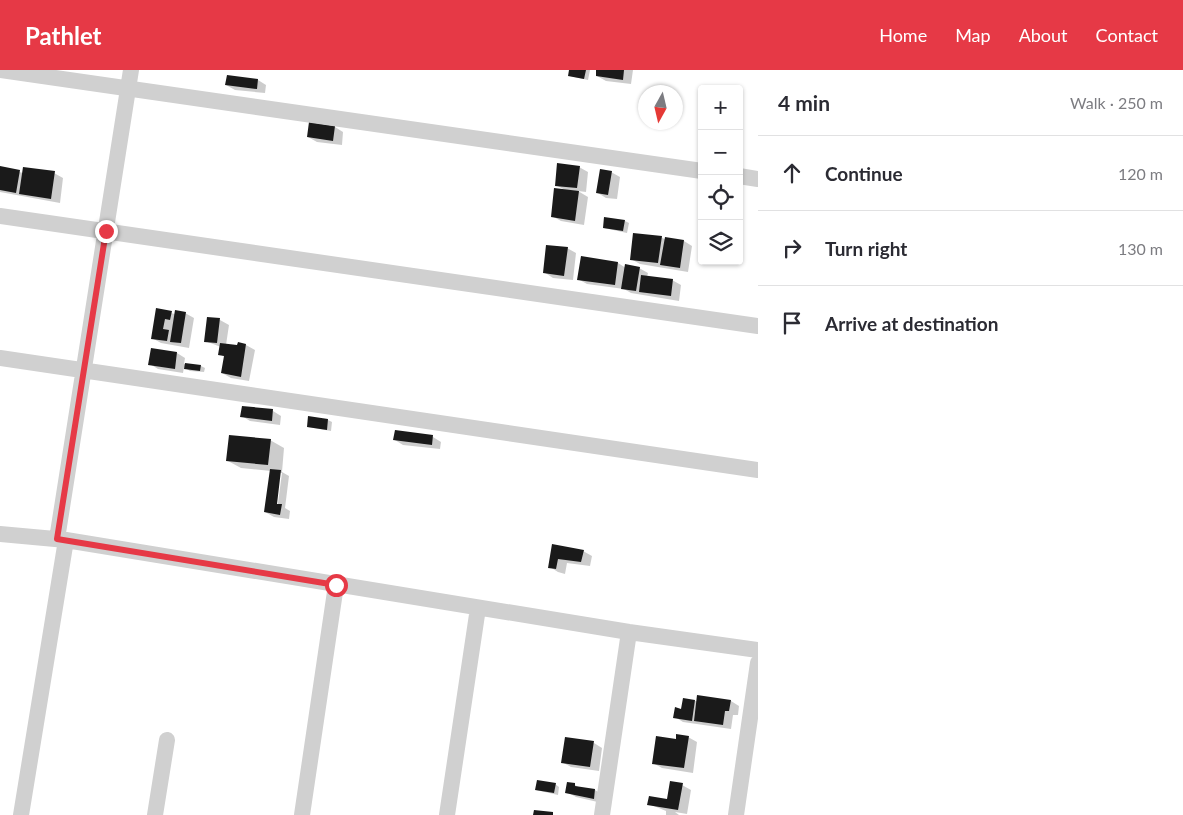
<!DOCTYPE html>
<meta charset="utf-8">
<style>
body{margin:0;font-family:Lato,sans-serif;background:#f2f2f3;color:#2b2b33}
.controls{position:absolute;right:15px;top:15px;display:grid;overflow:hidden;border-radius:5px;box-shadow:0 1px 4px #0004}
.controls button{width:45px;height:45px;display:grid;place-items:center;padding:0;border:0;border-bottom:1px solid #e1e1e2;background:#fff;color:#2b2b33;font:25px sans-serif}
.compass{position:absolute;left:638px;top:15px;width:45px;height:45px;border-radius:50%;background:#fff;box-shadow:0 1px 4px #0004;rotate:188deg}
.stop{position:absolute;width:15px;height:15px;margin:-11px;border:4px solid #e63946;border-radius:50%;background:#fff}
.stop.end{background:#e63946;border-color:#fff;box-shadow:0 1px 5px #0008}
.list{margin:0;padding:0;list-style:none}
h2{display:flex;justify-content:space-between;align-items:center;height:65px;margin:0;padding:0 20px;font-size:21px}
h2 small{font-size:16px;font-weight:400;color:#7c7c81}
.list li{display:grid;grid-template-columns:32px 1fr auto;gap:15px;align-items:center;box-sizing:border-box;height:75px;padding:0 20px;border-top:1px solid #e1e1e2}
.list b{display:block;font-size:19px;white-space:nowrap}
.list em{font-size:16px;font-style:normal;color:#7c7c81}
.icon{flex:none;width:28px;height:28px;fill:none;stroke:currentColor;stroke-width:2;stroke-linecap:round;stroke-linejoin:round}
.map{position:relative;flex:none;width:758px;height:745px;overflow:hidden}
header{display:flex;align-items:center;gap:30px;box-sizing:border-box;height:70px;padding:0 25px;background:#e63946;color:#fff}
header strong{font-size:24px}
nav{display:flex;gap:28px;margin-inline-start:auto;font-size:18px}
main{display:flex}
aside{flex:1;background:#fff}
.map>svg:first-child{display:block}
.shadow{fill:#0003;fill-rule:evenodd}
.building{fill:#1a1a1a}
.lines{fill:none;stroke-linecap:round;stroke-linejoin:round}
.street{stroke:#d0d0d0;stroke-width:16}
.route{stroke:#e63946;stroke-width:6}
</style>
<header>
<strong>Pathlet</strong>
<nav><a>Home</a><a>Map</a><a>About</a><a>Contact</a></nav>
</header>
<main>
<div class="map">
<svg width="758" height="745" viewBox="0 0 758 745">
<rect width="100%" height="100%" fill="#fff"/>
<path class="shadow" d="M571,0H590L588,10L570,6Z
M598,0H633L631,14L606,11L597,6Z
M258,10L266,15L265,23L235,20L226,15Z
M335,57L343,62L342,75L317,72L308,67Z
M0,97L23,103H54L63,108L60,133L0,122Z
M579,97L588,102L586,122L578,121L588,127L584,155L561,151L552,146L565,120L556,115Z
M611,102L620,107L617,129L606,128L598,123Z
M625,151L629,153L627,163L604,158Z
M661,167L666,170L684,171L692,176L688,202L640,194L631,189Z
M567,178L576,183L573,210L553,208L544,202Z
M582,188L618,193L626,198H639L648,203L647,207L672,210L681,215L679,231L631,223L624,219L587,214L578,209Z
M157,240L175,244L185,243L194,248L189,278L161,273L152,268Z
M208,248L220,250L229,255L226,275L238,277L239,274L246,275L255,280L249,311L231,308L222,303L225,287L220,284L221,277L205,271Z
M177,283L185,288L184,294L201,296L205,298L204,302L190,301L184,297L183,303L158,299L150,294Z
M273,341L281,346L280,355L250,351L242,346Z
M328,350L332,352L331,361L308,357Z
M433,367L441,372L440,379L403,375L395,370Z
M270,370L284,378L282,402L289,406L285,438L290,441L289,449L274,447L265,442L271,401L241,398L228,391ZM279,403H282L277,440H275Z
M553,476L583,481L592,486L590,496L567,493L565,504L558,502L550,497Z
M695,631H731L739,636L738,645H733L731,659L683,652L675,647Z
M688,667L697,672L693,703L662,698L653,693L677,670Z
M594,673L602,678L599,701L571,697L562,692Z
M555,714L559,717L558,725L536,720Z
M575,715L580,718L595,720L603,725L602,733L576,727L567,722Z
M682,715L691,720L687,744L675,742L679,745H666V741L649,734L668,730Z"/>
<path class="building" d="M569,0H586L584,9L568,6Z
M596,0H624L623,10L596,6Z
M227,5L258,9L257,19L225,15Z
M309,52L335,56L333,71L307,67Z
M557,93L580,96L577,118L555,116Z
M0,96L20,100L16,123L0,120Z
M23,97L55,101L51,129L19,124Z
M600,99L612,101L608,125L596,123Z
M554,118L579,121L575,151L551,147Z
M604,147L625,150L623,161L603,158Z
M633,163L662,166L658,193L630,190Z
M665,167L684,170L680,198L660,195Z
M546,175L568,177L564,206L543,203Z
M581,186L618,192L615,215L577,210Z
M625,194L640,197L636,221L621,219Z
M641,205L673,209L671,226L639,222Z
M156,238L172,241L170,250L165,249L163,259L169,260L167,271L151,269Z
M175,240L186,242L181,273L170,272Z
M207,247L220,248L217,273L204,272Z
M238,272L246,274L241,307L221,303L224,286L218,285L220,273L237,275Z
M151,278L177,282L175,299L148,295Z
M185,293L201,295L200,301L184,299Z
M242,336L273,339L272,351L240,347Z
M308,346L328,349L327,360L307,357Z
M395,360L433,365L432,375L393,370Z
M229,365L271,369L268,395L226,391Z
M270,399L281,400L277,434H282L280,445L264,442Z
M552,474L584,480L581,492L558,489L556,499L548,498Z
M697,625L731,630L729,641H725L723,655L694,651Z
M683,628L695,630L692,651L673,648L675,637L681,639Z
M676,664L689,666L684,698L652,694L656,666L676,669Z
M565,667L594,671L590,697L561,693Z
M537,710L556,713L554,723L535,720Z
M670,711L683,713L678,740L647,735L649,726L667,729Z
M567,712L575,713V716L595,719L594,729L565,723Z
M534,740L553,742V745H533Z"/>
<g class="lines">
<path class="street" d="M0,0L702,101
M739,106L758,109
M0,146L758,256
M0,288L758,400
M0,464L66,470L629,562L758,580
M57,469L131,0
M21,745L66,470
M155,745L167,670
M302,745L336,515
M447,745L478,538
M602,745L629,562
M736,745L758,593"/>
</g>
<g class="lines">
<path class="route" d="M106,161L57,469L336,515"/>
</g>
</svg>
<div class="controls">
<button>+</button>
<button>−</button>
<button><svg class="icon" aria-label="locate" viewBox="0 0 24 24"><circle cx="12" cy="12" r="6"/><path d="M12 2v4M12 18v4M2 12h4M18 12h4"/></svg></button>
<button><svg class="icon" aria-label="layers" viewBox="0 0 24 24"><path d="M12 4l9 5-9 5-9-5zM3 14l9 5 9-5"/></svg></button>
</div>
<svg class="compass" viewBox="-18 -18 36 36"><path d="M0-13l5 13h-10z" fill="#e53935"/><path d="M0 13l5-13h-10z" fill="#7c7c81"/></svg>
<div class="stop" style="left:336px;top:515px"></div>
<div class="stop end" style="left:106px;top:161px"></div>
</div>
<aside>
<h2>4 min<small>Walk · 250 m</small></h2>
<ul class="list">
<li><svg class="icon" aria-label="ahead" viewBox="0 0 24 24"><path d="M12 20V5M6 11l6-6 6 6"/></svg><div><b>Continue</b></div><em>120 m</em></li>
<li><svg class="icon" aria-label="right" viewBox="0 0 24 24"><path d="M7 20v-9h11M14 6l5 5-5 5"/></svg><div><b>Turn right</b></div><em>130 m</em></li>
<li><svg class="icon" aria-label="arrive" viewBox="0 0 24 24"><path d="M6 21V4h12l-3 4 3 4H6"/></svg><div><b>Arrive at destination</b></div></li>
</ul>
</aside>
</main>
